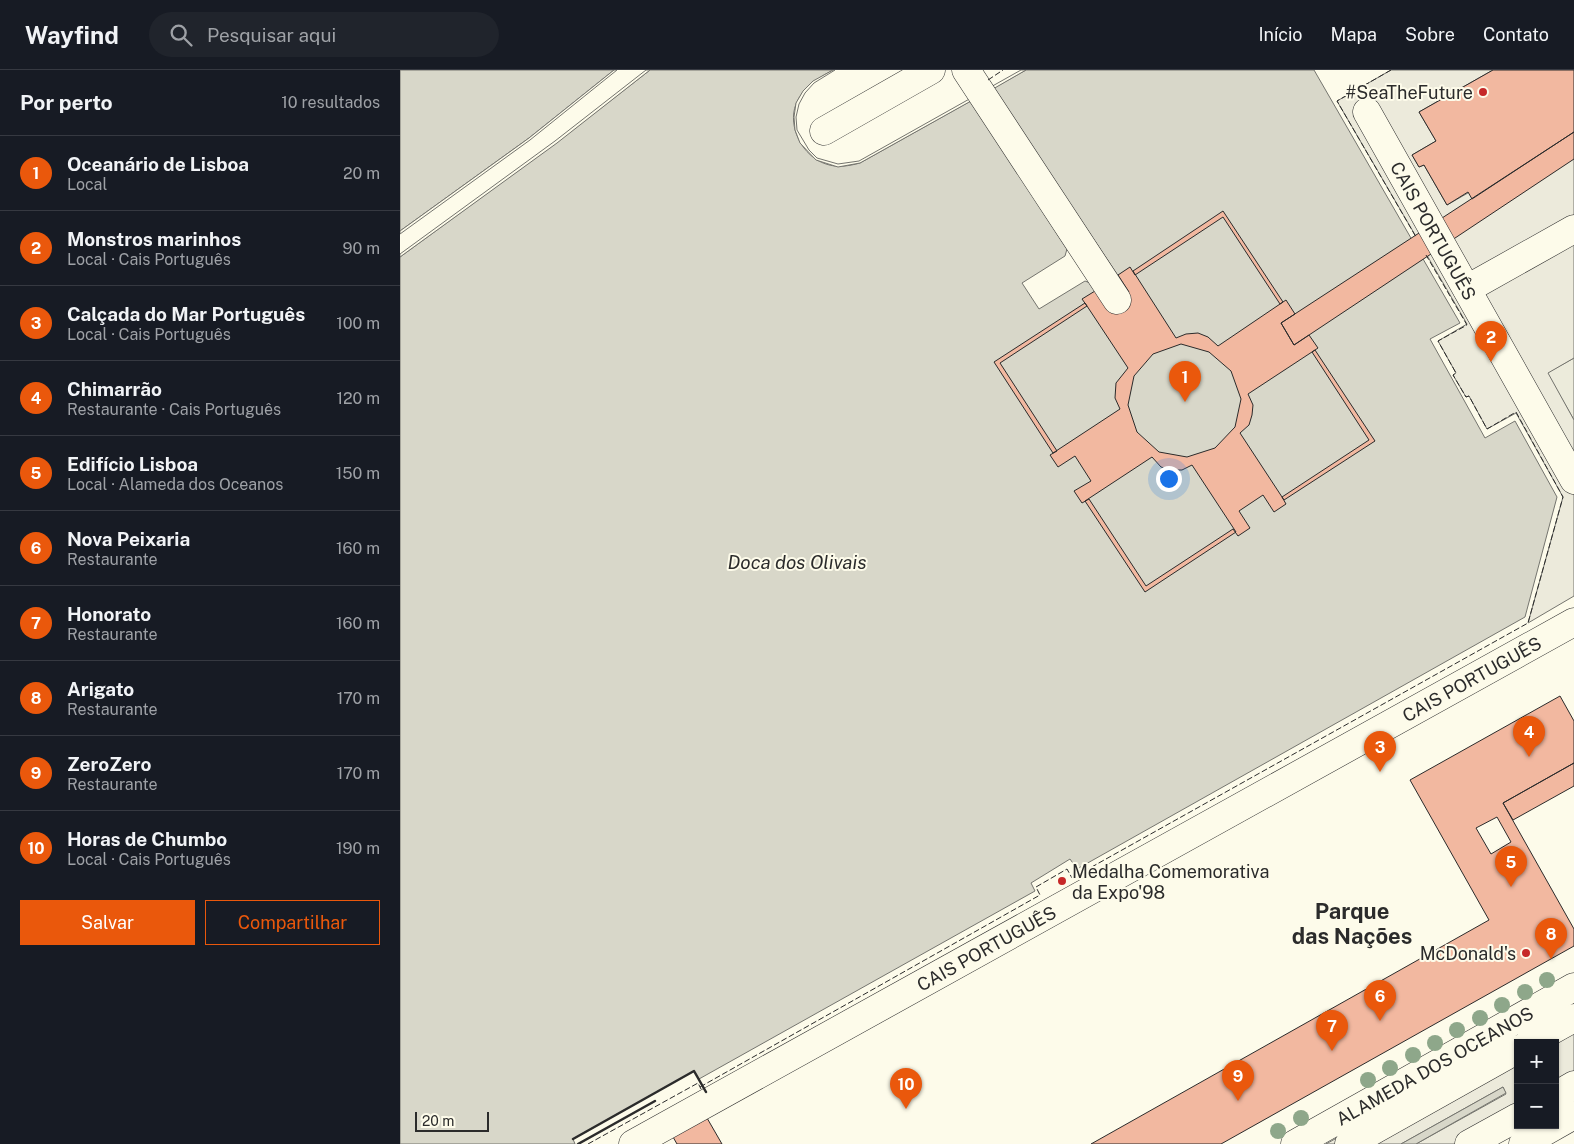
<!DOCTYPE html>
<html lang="pt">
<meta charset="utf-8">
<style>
body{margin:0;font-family:"Public Sans",sans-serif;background:#20242c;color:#f1f3f6}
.controls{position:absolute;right:15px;bottom:15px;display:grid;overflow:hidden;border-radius:0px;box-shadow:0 1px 4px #0004}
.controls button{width:45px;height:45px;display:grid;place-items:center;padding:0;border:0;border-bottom:1px solid #363941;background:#171b24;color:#f1f3f6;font:25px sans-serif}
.scale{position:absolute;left:15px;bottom:12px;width:74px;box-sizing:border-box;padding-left:5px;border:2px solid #2b2b2b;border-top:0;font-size:14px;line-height:18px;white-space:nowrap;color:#2b2b2b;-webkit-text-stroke:4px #fdfbea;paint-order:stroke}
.you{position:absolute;left:768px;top:408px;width:18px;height:18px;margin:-12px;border:4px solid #fff;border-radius:50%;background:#1a73e8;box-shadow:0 0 0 8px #1a73e833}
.badge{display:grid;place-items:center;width:32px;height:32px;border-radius:50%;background:#ea580c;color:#fff;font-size:16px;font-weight:700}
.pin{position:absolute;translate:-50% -41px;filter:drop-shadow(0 1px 2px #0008)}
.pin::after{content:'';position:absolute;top:26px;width:18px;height:15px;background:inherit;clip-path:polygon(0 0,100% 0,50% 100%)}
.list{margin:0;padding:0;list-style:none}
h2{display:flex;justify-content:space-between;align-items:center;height:65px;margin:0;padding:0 20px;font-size:21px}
h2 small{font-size:16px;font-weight:400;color:#9ea1a6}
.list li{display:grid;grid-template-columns:32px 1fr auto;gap:15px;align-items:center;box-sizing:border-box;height:75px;padding:0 20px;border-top:1px solid #363941}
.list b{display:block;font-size:19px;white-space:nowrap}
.list p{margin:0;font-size:16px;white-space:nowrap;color:#9ea1a6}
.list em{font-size:16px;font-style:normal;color:#9ea1a6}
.actions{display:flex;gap:10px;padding:15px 20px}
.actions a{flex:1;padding:11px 0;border:1px solid #ea580c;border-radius:0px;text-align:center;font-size:18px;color:#ea580c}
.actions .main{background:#ea580c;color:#fff}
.icon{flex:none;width:28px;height:28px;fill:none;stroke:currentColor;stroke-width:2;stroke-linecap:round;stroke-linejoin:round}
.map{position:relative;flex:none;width:1174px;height:1074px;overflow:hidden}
header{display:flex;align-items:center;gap:30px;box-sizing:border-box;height:70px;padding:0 25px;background:#171b24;border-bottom:1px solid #363941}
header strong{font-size:24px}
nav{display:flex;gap:28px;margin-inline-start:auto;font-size:18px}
.search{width:350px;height:45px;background:#20242c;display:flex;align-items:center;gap:12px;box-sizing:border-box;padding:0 18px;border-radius:28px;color:#9ea1a6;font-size:19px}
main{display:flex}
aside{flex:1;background:#171b24}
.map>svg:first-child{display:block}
.green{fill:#ecebdb;stroke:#74746e}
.parking{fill:#eceadb;stroke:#74746e}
.water{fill:#d8d7c9;stroke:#74746e}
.pier{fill:#fdfbea;stroke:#74746e}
.building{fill:#f2b8a0;stroke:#2b2b2b;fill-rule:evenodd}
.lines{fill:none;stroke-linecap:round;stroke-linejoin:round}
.minor-casing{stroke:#2b2b2b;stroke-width:29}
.minor{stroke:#fdfbea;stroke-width:28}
.fence{stroke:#2b2b2b;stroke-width:1;stroke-dasharray:6 2.5;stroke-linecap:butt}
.wall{stroke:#2b2b2b;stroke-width:2.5}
.tree{fill:#8ea78a}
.poi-dot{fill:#c62828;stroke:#fdfbea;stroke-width:2}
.labels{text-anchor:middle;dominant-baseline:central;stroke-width:4;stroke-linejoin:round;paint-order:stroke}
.poi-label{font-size:18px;fill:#2b2b2b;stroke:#fdfbea;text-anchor:end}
.street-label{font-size:18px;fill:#2b2b2b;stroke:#fdfbea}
.water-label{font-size:19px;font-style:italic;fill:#2b2b2b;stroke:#fdfbea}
.district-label{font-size:22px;font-weight:bold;fill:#2b2b2b;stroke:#fdfbea}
</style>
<header>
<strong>Wayfind</strong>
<div class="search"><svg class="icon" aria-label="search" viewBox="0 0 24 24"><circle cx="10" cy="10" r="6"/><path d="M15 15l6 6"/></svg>Pesquisar aqui</div>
<nav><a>Início</a><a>Mapa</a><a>Sobre</a><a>Contato</a></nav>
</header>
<main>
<aside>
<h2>Por perto<small>10 resultados</small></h2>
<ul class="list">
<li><span class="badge">1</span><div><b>Oceanário de Lisboa</b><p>Local</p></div><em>20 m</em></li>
<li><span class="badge">2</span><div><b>Monstros marinhos</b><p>Local · Cais Português</p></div><em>90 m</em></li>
<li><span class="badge">3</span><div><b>Calçada do Mar Português</b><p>Local · Cais Português</p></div><em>100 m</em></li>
<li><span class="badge">4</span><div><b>Chimarrão</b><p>Restaurante · Cais Português</p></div><em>120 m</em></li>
<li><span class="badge">5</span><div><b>Edifício Lisboa</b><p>Local · Alameda dos Oceanos</p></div><em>150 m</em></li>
<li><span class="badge">6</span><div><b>Nova Peixaria</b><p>Restaurante</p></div><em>160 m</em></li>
<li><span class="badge">7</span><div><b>Honorato</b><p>Restaurante</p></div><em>160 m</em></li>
<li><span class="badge">8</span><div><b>Arigato</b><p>Restaurante</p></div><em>170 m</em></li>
<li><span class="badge">9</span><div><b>ZeroZero</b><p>Restaurante</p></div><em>170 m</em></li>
<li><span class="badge">10</span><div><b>Horas de Chumbo</b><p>Local · Cais Português</p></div><em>190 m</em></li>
</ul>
<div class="actions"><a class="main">Salvar</a><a>Compartilhar</a></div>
</aside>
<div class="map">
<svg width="1174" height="1074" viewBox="0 0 1174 1074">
<rect width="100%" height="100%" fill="#fdfbea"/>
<path class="green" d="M1174,288V350L1147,303Z"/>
<path class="parking" d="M991,0H1093L1019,42L1036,71L1012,85L1019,97L1024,95L1047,135L1174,62V288L1148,303L1174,350V526L1128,553L1163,427L1116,343L1087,359L1069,326L1066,327L1053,305L1056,303L1038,271L1067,254L937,31Z
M1174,935V1028L1155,1038V973H1118V1055L1092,1074H1016L1106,1024L1103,1017L1001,1074H926Z"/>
<path class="water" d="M0,0H214L129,68L0,161Z
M250,0H433C418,8 403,17 396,34C387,57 403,87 426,94C437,98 449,96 460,93L626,0H914L1060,253L1030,269L1085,368L1115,351L1157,427L1125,547L677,799L670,789L631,813L635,821L299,1009L294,1001L173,1069L175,1074H0V187L156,73Z
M1103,1017L1106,1023L1016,1074H1001Z"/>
<path class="pier" d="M214,0H217L130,70L0,164V161L129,68Z
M246,0H250L157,73L0,187V184L155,71Z
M433,0H435L414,13L405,23L399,34L396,47L397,60L409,80L417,88L438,94L459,91L621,0H626L593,19L729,222L706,237L690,213L685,211L639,239L622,213L665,186L667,179L571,31L460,93L438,97L416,90L400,73L395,60L394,47L396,33L403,21L413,11Z"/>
<path class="building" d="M1093,0H1174V62L1072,129L1068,122L1047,135L1024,95L1019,97L1012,85L1036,71L1019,42Z
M1174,62V89L894,275L881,253Z
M823,141L883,232L818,276L808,267L798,263L786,264L776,268L733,201Z
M823,147L880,234L886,230L895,244L881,253L894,275L909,265L918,278L912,282L969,370L882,427L886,434L874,442L863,425L839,441L850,458L838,466L833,459L746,516L689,429L682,433L674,421L691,411L675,386L658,397L650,385L657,381L600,293L687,236L682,229L695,221L706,237L729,222L718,205L730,197L735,205Z
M685,233L728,298L716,313L715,328L720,339L653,383L594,292Z
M781,274L809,282L831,301L841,329L835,357L815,378L787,387L759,382L737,362L728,335L734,306L753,284Z
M915,280L975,371L884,430L840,363L849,355L852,345L853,335L848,324Z
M752,387L761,397L771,400H782L792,395L836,462L745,522L685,431Z
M1160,626L1174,651V693L1103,733L1174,859V876L821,1074H691L1089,850L1010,710ZM1097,747L1111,772L1091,784L1076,758Z
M1174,693V716L1113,750L1103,733Z
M307,1048L322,1074H277L273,1067Z"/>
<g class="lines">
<g class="minor-casing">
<g id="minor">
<path d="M566,0L717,230"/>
<path id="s1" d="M967,42L1174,410"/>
<path d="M424,61L531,0"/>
<path d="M1067,219L1174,159"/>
<path d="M1129,973L1174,948"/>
<path d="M1155,1026L1174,1015"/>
<path id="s2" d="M233,1074L1174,552"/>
<path id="s3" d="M895,1074L1174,917"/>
<path d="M949,1074L1118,979"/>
<path d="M1069,1074L1118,1047"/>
<path d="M1123,1074L1174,1045"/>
</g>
</g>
<use href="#minor" class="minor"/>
<path class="fence" d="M991,0L937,31L1016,167
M588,10L603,0
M300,1017L640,825L636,817L667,799L672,808L1128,553L1163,427L1116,342L1087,359L1069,326L1066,327L1053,305L1056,303L1038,271L1067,255L1026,185
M188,1074L298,1013L301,1019"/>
<path class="wall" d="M173,1069L294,1001L306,1022
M178,1074L255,1031"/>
</g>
<g class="tree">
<circle cx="1147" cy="910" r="8"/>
<circle cx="1125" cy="922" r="8"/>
<circle cx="1102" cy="935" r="8"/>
<circle cx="1080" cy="948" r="8"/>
<circle cx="1057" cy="960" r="8"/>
<circle cx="1035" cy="973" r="8"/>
<circle cx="1013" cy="985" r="8"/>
<circle cx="990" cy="998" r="8"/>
<circle cx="968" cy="1010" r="8"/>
<circle cx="901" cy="1048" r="8"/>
<circle cx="878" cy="1061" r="8"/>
</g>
<g class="poi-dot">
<circle cx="1083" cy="22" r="5"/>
<circle cx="662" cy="811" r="5"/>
<circle cx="1126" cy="883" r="5"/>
</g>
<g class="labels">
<g class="poi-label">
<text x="1073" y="22">#SeaTheFuture</text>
<text x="672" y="801" text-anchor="start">Medalha Comemorativa<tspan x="672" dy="21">da Expo'98</tspan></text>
<text x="1116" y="883">McDonald's</text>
</g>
<g class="street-label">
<text stroke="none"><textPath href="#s1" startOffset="136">CAIS PORTUGUÊS</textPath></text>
<text stroke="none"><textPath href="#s2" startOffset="959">CAIS PORTUGUÊS</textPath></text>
<text stroke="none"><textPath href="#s2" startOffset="404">CAIS PORTUGUÊS</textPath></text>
<text stroke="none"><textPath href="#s3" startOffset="160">ALAMEDA DOS OCEANOS</textPath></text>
</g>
<g class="water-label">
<text x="397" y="492">Doca dos Olivais</text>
</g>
<g class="district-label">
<text x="952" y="841">Parque<tspan x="952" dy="25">das Nações</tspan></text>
</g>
</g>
</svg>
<div class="controls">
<button>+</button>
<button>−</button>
</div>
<div class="scale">20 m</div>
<div class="you"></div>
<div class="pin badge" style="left:785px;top:332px">1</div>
<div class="pin badge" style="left:1091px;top:292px">2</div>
<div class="pin badge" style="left:980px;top:702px">3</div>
<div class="pin badge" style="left:1129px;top:687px">4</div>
<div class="pin badge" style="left:1111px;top:817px">5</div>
<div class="pin badge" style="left:980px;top:951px">6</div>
<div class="pin badge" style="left:932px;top:981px">7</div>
<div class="pin badge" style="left:1151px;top:889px">8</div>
<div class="pin badge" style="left:838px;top:1031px">9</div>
<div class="pin badge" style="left:506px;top:1039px">10</div>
</div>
</main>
